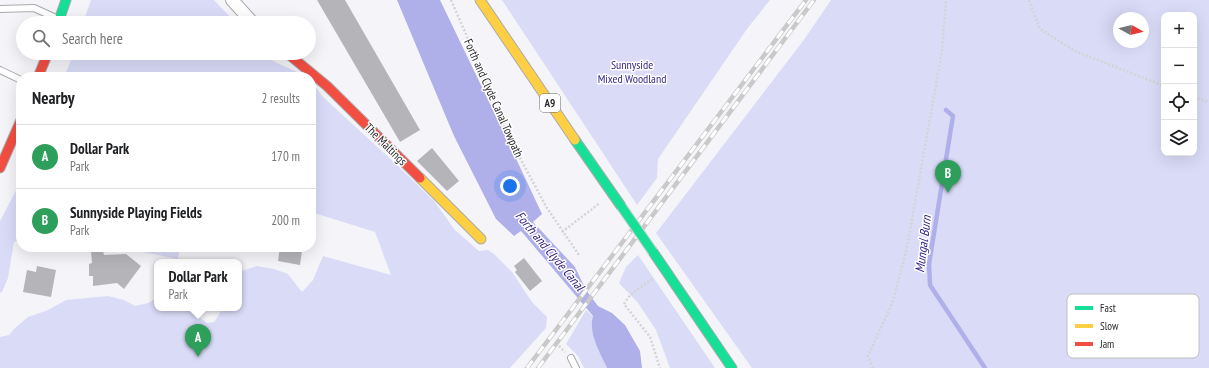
<!DOCTYPE html>
<meta charset="utf-8">
<style>
body{margin:0;font-family:"PT Sans Narrow",sans-serif;background:#f2f2f2;color:#202124}
.controls{position:absolute;right:12px;top:12px;display:grid;overflow:hidden;border-radius:8px;box-shadow:0 4px 16px #0002}
.controls button{width:36px;height:36px;display:grid;place-items:center;padding:0;border:0;border-bottom:1px solid #e0e0e0;background:#fff;color:#202124;font:20px sans-serif}
.compass{position:absolute;left:1113px;top:12px;width:36px;height:36px;border-radius:50%;background:#fff;box-shadow:0 4px 16px #0002;rotate:98deg}
.you{position:absolute;left:510px;top:186px;width:14px;height:14px;margin:-10px;border:3px solid #fff;border-radius:50%;background:#1a73e8;box-shadow:0 0 0 6px #1a73e833}
.badge{display:grid;place-items:center;width:26px;height:26px;border-radius:50%;background:#111827;color:#fff;font-size:13px;font-weight:700}
.pin{position:absolute;translate:-50% -33px;filter:drop-shadow(0 1px 2px #0008)}
.pin::after{content:'';position:absolute;top:21px;width:14px;height:12px;background:inherit;clip-path:polygon(0 0,100% 0,50% 100%)}
.popup{position:absolute;left:154px;top:259px;width:88px;height:52px;box-sizing:border-box;display:grid;place-content:center;border-radius:8px;background:#fff;filter:drop-shadow(0 1px 3px #0005);font-size:13px;white-space:nowrap;color:#757577}
.popup b{font-size:15px;color:#202124}
.popup::after{content:'';position:absolute;left:50%;top:100%;margin-left:-8px;border:8px solid transparent;border-top-color:#fff}
.list{margin:0;padding:0;list-style:none}
h2{display:flex;justify-content:space-between;align-items:center;height:52px;margin:0;padding:0 16px;font-size:17px}
h2 small{font-size:13px;font-weight:400;color:#757577}
.list li{display:grid;grid-template-columns:26px 1fr auto;gap:12px;align-items:center;box-sizing:border-box;height:64px;padding:0 16px;border-top:1px solid #e0e0e0}
.list b{display:block;font-size:15px;white-space:nowrap}
.list p{margin:0;font-size:13px;white-space:nowrap;color:#757577}
.list em{font-size:13px;font-style:normal;color:#757577}
.icon{flex:none;width:22px;height:22px;fill:none;stroke:currentColor;stroke-width:2;stroke-linecap:round;stroke-linejoin:round}
.map{position:relative;flex:none;width:1209px;height:368px;overflow:hidden}
.search{position:absolute;background:#fff;box-shadow:0 4px 16px #0002;left:16px;top:16px;width:300px;height:44px;display:flex;align-items:center;gap:10px;box-sizing:border-box;padding:0 14px;border-radius:22px;color:#757577;font-size:15px}
.panel{position:absolute;background:#fff;box-shadow:0 4px 16px #0002;left:16px;top:72px;width:300px;height:180px;border-radius:16px}
.map>svg:first-child{display:block}
.green{fill:#dadbf7;fill-rule:evenodd}
.water{fill:#afb0ea}
.lines{fill:none;stroke-linecap:round;stroke-linejoin:round}
.stream{stroke:#afb0ea;stroke-width:4.5}
.building{fill:#b5b5b9}
.lane-casing{stroke:#aaaaad;stroke-width:8}
.street-casing{stroke:#aaaaad;stroke-width:14}
.fast-casing{stroke:#aaaaad;stroke-width:11}
.slow-casing{stroke:#aaaaad;stroke-width:11}
.jam-casing{stroke:#aaaaad;stroke-width:11}
.path{stroke:#d4d4d5;stroke-width:2.5;stroke-dasharray:2 2;stroke-linecap:butt}
.lane{stroke:#fefefe;stroke-width:6}
.street{stroke:#fefefe;stroke-width:12}
.fast{stroke:#16e098;stroke-width:9}
.slow{stroke:#ffcf43;stroke-width:9}
.jam{stroke:#f24e42;stroke-width:9}
.rail-casing{stroke:#c9c9c9;stroke-width:4.5}
.rail{stroke:#fff;stroke-width:3;stroke-dasharray:9;stroke-linecap:butt}
.fast-bridge-casing{stroke:#d1d1d3;stroke-width:11;stroke-linecap:butt}
.fast-bridge{stroke:#16e098;stroke-width:9}
.labels{text-anchor:middle;dominant-baseline:central;stroke-width:3;stroke-linejoin:round;paint-order:stroke}
.shield{fill:#fff;stroke:#6b6b6d;stroke-width:1}
.shield-label{font-size:11px;font-weight:bold;fill:#2b2b2e}
.park-label{font-size:12px;fill:#372a88;stroke:#fff}
.street-label{font-size:12px;fill:#2b2b2e;stroke:#fff}
.water-label{font-size:13px;font-style:italic;fill:#332482;stroke:#fff}
.key{fill:#fff;stroke:#bfbfc0;stroke-width:1}
.key-label{font-size:11px;fill:#2b2b2e}
</style>
<div class="map">
<svg width="1209" height="368" viewBox="0 0 1209 368">
<rect width="100%" height="100%" fill="#f5f5f9"/>
<path class="green" d="M91,0H214L236,23H83Z
M502,0H770L747,29L658,159L657,178L637,205Z
M831,0H1209V368H752L656,233L803,41ZM1164,15H1194V153H1164ZM1119,18H1143V42H1119Z
M74,53H265L273,61L308,77H64Z
M311,80L322,96L398,166L434,201L455,230L479,251L488,250L494,254L512,272L532,302L547,317L546,328L510,368H0V337L9,335L15,328L28,317L48,310L66,300L108,296L124,300L135,306L148,303L157,298V308H187L207,323L214,322L220,313L221,308H239V272L257,266L274,269L288,274L302,292L313,280L323,256L391,275L375,232L311,212Z
M21,181V240L14,242L8,278L2,292L0,293V221Z
M117,247H180L178,259Z
M638,255L715,368H670L656,330L638,303L619,283L626,267Z
M586,310L593,317L598,349L607,368H584L578,356L566,344Z"/>
<path class="water" d="M397,0H440L505,135L542,214L533,222L575,267L586,290L598,306L612,313L625,325L640,351L642,368H607C600,353 588,333 593,316L521,231L514,236L496,219L454,136Z"/>
<g class="lines">
<path class="stream" d="M946,110L953,116L929,264L930,285L985,368"/>
</g>
<path class="building" d="M317,0H345L420,130L400,142Z
M432,148L459,181L447,191L417,161Z
M280,247H300V250L302,251L300,265L278,261Z
M103,251L104,255L126,254L141,266L124,289L117,283L93,286V276H89V264L92,263L91,252Z
M524,258L542,281L530,291L515,272L517,270L514,266Z
M37,266L56,270L51,297L23,292L27,270L36,272Z"/>
<g class="lines">
<g class="lane-casing">
<path id="lane" d="M0,9L34,8L56,18
M0,70L21,80
M571,358L576,368"/>
</g>
<g class="street-casing">
<path id="street" d="M232,0L253,23"/>
</g>
<g class="fast-casing">
<path id="fast" d="M58,23L66,0
M575,140L621,206
M653,252L732,368"/>
</g>
<g class="slow-casing">
<path id="slow" d="M480,0L575,140
M420,178L481,239"/>
</g>
<g class="jam-casing">
<path id="jam" d="M287,53L327,86L420,178
M38,77L48,53
M0,168L21,120"/>
</g>
<path class="path" d="M451,0L472,48L508,136L547,208L579,255
M1029,0L1040,29L1075,51L1164,86
M1194,97L1209,102
M562,232L600,203
M652,279L630,295L624,304L650,337L660,368
M559,346L565,352
M873,368L868,356L893,301L907,248L942,51L946,0"/>
<use href="#lane" class="lane"/>
<use href="#street" class="street"/>
<use href="#fast" class="fast"/>
<use href="#slow" class="slow"/>
<use href="#jam" class="jam"/>
<g class="rail-casing">
<path id="rail" d="M527,368L806,0
M538,368L814,0"/>
</g>
<use href="#rail" class="rail"/>
<g class="fast-bridge-casing">
<path id="fast-bridge" d="M621,206L653,252"/>
</g>
<use href="#fast-bridge" class="fast-bridge"/>
</g>
<g class="labels">
<rect class="shield" x="540" y="94" width="20" height="18" rx="3"/>
<g class="shield-label">
<text x="550" y="103">A9</text>
</g>
<g class="park-label">
<text x="632" y="64">Sunnyside<tspan x="632" dy="14">Mixed Woodland</tspan></text>
</g>
<g class="street-label">
<text transform="translate(494 98) rotate(66)">Forth and Clyde Canal Towpath</text>
<text transform="translate(386 144) rotate(45)">The Maltings</text>
</g>
<g class="water-label">
<text transform="translate(923 244) rotate(-83)">Mungal Burn</text>
<text transform="translate(550 251) rotate(50)">Forth and Clyde Canal</text>
</g>
</g>
<rect x="1067" y="294" width="132" height="64" rx="6" class="key"/>
<rect x="1075" y="306" width="18" height="4" fill="#16e098"/>
<rect x="1075" y="324" width="18" height="4" fill="#ffcf43"/>
<rect x="1075" y="342" width="18" height="4" fill="#f24e42"/>
<g class="key-label">
<text x="1100" y="312">Fast</text>
<text x="1100" y="330">Slow</text>
<text x="1100" y="348">Jam</text>
</g>
</svg>
<div class="controls">
<button>+</button>
<button>−</button>
<button><svg class="icon" aria-label="locate" viewBox="0 0 24 24"><circle cx="12" cy="12" r="6"/><path d="M12 2v4M12 18v4M2 12h4M18 12h4"/></svg></button>
<button><svg class="icon" aria-label="layers" viewBox="0 0 24 24"><path d="M12 4l9 5-9 5-9-5zM3 14l9 5 9-5"/></svg></button>
</div>
<svg class="compass" viewBox="-18 -18 36 36"><path d="M0-13l5 13h-10z" fill="#e53935"/><path d="M0 13l5-13h-10z" fill="#757577"/></svg>
<div class="you"></div>
<div class="pin badge" style="left:198px;top:357px;background:#2e9e5b">A</div>
<div class="popup"><b>Dollar Park</b>Park</div>
<div class="pin badge" style="left:948px;top:193px;background:#2e9e5b">B</div>
<div class="search"><svg class="icon" aria-label="search" viewBox="0 0 24 24"><circle cx="10" cy="10" r="6"/><path d="M15 15l6 6"/></svg>Search here</div>
<section class="panel">
<h2>Nearby<small>2 results</small></h2>
<ul class="list">
<li><span class="badge" style="background:#2e9e5b">A</span><div><b>Dollar Park</b><p>Park</p></div><em>170 m</em></li>
<li><span class="badge" style="background:#2e9e5b">B</span><div><b>Sunnyside Playing Fields</b><p>Park</p></div><em>200 m</em></li>
</ul>
</section>
</div>
